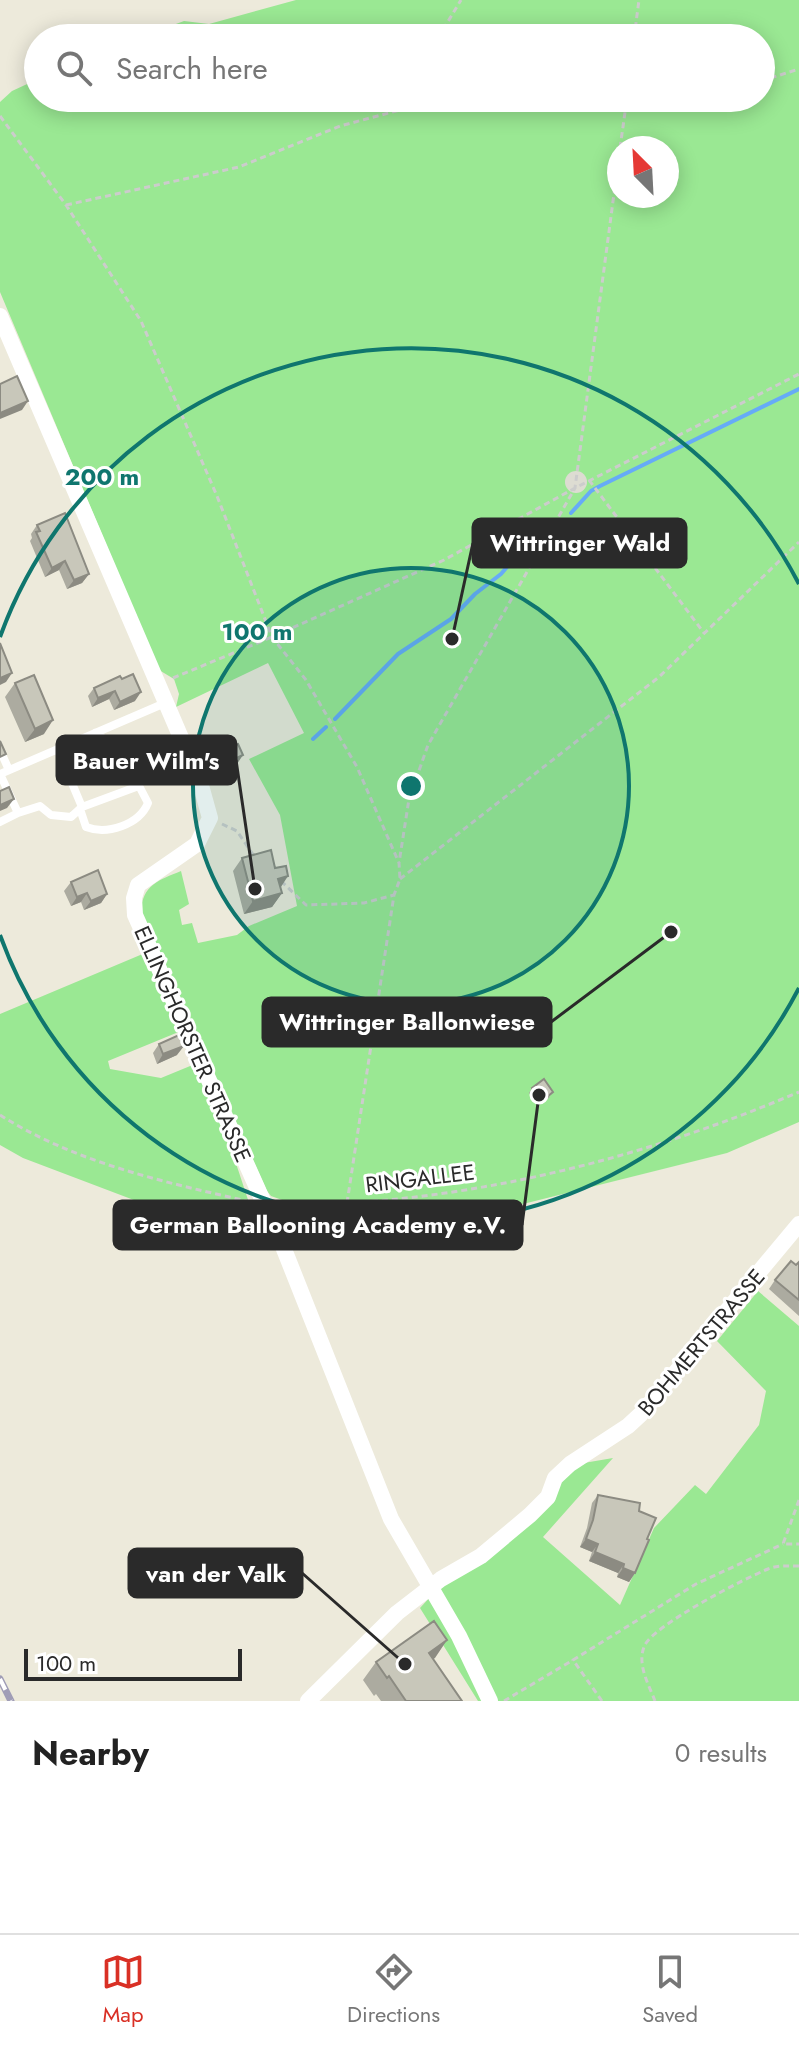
<!DOCTYPE html>
<style>
body{margin:0;font-family:Jost,sans-serif;background:#f2f2f2;color:#222}
.compass{position:absolute;left:607px;top:136px;width:72px;height:72px;border-radius:50%;background:#fff;box-shadow:0 4px 20px #0003;rotate:336deg}
.scale{position:absolute;left:24px;bottom:20px;width:218px;box-sizing:border-box;padding-left:8px;border:4px solid #2a2a2a;border-top:0;font-size:22px;line-height:28px;white-space:nowrap;color:#2a2a2a;-webkit-text-stroke:6px #fff;paint-order:stroke}
.list{margin:0;padding:0;list-style:none}
h2{display:flex;justify-content:space-between;align-items:center;height:104px;margin:0;padding:0 32px;font-size:34px}
h2 small{font-size:26px;font-weight:400;color:#767676}
.icon{flex:none;width:44px;height:44px;fill:none;stroke:currentColor;stroke-width:2;stroke-linecap:round;stroke-linejoin:round}
.map{position:relative;flex:none;width:799px;height:1701px;overflow:hidden}
.search{position:absolute;background:#fff;box-shadow:0 4px 20px #0003;left:24px;right:24px;top:24px;height:88px;display:flex;align-items:center;gap:20px;box-sizing:border-box;padding:0 28px;border-radius:44px;color:#767676;font-size:30px}
.sheet{height:232px;background:#fff}
nav{display:flex;justify-content:space-around;align-items:center;box-sizing:border-box;height:112px;border-top:2px solid #e0e0e0;background:#fff;font-size:22px;color:#767676}
nav a{display:grid;justify-items:center;gap:4px}
nav .on{color:#d93025}
.map>svg:first-child{display:block}
.green{fill:#9ae893;fill-rule:evenodd}
.plaza{fill:#dddcd2}
.lines{fill:none;stroke-linecap:round;stroke-linejoin:round}
.stream{stroke:#66abf7;stroke-width:4}
.path{stroke:#ccc;stroke-width:3;stroke-dasharray:6 4;stroke-linecap:butt}
.lane{stroke:#fff;stroke-width:8}
.street{stroke:#fff;stroke-width:16}
.rail-casing{stroke:#a09db6;stroke-width:7}
.rail{stroke:#fff;stroke-width:4;stroke-dasharray:12;stroke-linecap:butt}
.wall{fill:#acaba0}
.shaded-wall{fill:#8c8b82}
.building{fill:#c8c7ba;stroke:#8c8b82;stroke-width:2}
.ring{fill:none;stroke:#0f766e;stroke-width:4}
.labels{text-anchor:middle;dominant-baseline:central;stroke-width:6;stroke-linejoin:round;paint-order:stroke}
.street-label{font-size:22px;fill:#2a2a2a;stroke:#fff}
.centre{fill:#0f766e;stroke:#fff;stroke-width:4}
.ring-label{font-size:24px;text-anchor:middle;font-weight:bold;fill:#0f766e;stroke:#fff;stroke-width:6;stroke-linejoin:round;paint-order:stroke}
.leader{fill:none;stroke:#2a2a2a;stroke-width:3}
.callout-dot{fill:#2a2a2a;stroke:#fff;stroke-width:3}
.callout{fill:#2a2a2a;stroke:#2a2a2a;stroke-width:3}
.callout-label{font-size:24px;text-anchor:middle;font-weight:bold;fill:#fff}
</style>
<div class="map">
<svg width="799" height="1701" viewBox="0 0 799 1701">
<rect width="100%" height="100%" fill="#edeadb"/>
<path class="green" d="M296,0H799V1122L727,1153L523,1204L320,1237L300,1238L285,1201L271,1196L267,1191L141,912C142,885 159,880 181,871L189,904L179,910L182,925L192,923L198,943L237,935L249,926L297,906L280,815L249,759L304,733L268,663L176,707L179,694L174,679L159,670L0,292V102L12,91L38,79V98H761V38H138L184,21L209,24ZM619,148H667V196H619Z
M145,953L181,1031L108,1061L110,1069L161,1078L195,1064L225,1130L254,1218L228,1225L147,1205L23,1158L0,1145V1014Z
M758,1291L799,1326V1701H478L420,1608L444,1582L480,1561L572,1465L613,1458L543,1537L620,1605L654,1528L695,1485L706,1494L759,1425L766,1391L717,1341Z"/>
<path class="plaza" d="M565 482a11 11 0 1 1 22 0a11 11 0 1 1-22 0Z"/>
<g class="lines">
<path class="stream" d="M571,513L591,491L600,486L799,389
M335,719L398,654L451,619L475,594L501,574L519,553L531,544L544,522
M313,739L326,727"/>
<path class="path" d="M438,38L461,0
M634,38L639,0
M761,81L799,69
M538,98L590,104L679,98
M0,116L66,205L141,321L217,496L272,637L306,680L357,767L399,863
M620,148L627,98
M66,205L239,167L340,126L430,102L507,98
M589,480L704,633
M173,678L272,637L444,560L575,488L799,374
M222,824L237,831L254,856
M400,879L659,677L799,542
M281,881L306,905L364,903L394,895
M0,1115C74,1162 163,1182 247,1201
M347,1203L394,895L400,879L399,863L409,799L428,745L575,488L619,156
M282,1205C459,1205 637,1161 799,1092
M799,1500L783,1544H799
M504,1701L573,1660
M602,1701L573,1660L696,1584L783,1544
M655,1701C649,1685 637,1665 644,1647C650,1627 745,1578 768,1569C778,1565 788,1566 799,1566"/>
<path class="lane" d="M0,750L9,770
M82,807L136,787L139,778L123,751L95,733
M80,809L86,827C107,835 139,825 148,803L137,782
M18,813L40,806L51,815L71,817L82,807L58,750
M0,822L18,813L0,774L165,703"/>
<path class="street" d="M0,316L200,782L210,818L197,844L138,885L134,898L135,915L280,1239L391,1519L459,1636L490,1701
M308,1701L397,1613L441,1579L481,1556L530,1515L548,1497L555,1478L570,1464L628,1426L641,1414L799,1224"/>
<g class="rail-casing">
<path id="rail" d="M0,1679L11,1701"/>
</g>
<use href="#rail" class="rail"/>
</g>
<path class="wall" d="M37,525L89,574L82,583L67,589L59,570L45,577L30,541L32,538L31,534Z
M120,676L135,701L114,710L109,699L92,707L88,696L94,688Z
M15,683L44,734L25,742L5,697Z
M219,752L237,764L218,773L212,762Z
M242,858L280,888L282,893L272,907L244,914L233,871Z
M71,882L107,894L101,903L84,910L81,902L71,906L64,891Z
M159,1044L177,1055L157,1064L153,1053Z
M532,1088L550,1097L538,1106L529,1093Z
M799,1262V1316L769,1289L775,1280Z
M598,1495L639,1511L647,1539L635,1573L629,1582L617,1577L618,1573L589,1561L592,1552L580,1547L587,1528L592,1503Z
M447,1640L433,1659L462,1701H381L376,1694L374,1696L363,1680L376,1662Z"/>
<path class="shaded-wall" d="M28,401L22,410L0,419V413Z
M65,561L59,570L45,577L52,568Z
M89,574L82,583L67,589L74,580Z
M12,673L6,682L0,685V678Z
M115,691L109,699L92,707L98,698Z
M141,692L135,701L114,710L120,702Z
M53,720L44,734L25,742L35,729Z
M243,755L237,764L218,773L224,764Z
M14,799L7,808L0,811V805Z
M288,876L279,890L278,879Z
M87,893L81,902L71,906L77,897Z
M282,893L272,907L244,914L253,901Z
M107,894L101,903L84,910L91,901Z
M184,1046L177,1055L157,1064L163,1054Z
M586,1539L598,1544L592,1552L580,1547Z
M595,1552L624,1564L618,1573L589,1561Z
M623,1568L635,1573L629,1582L617,1577Z
M447,1640L435,1658L416,1671L429,1653Z"/>
<path class="building" d="M17,376L28,401L0,413V384Z
M65,513L89,574L74,580L65,561L52,568L36,532L40,531L37,525Z
M0,643L12,673L0,678Z
M133,674L141,692L120,702L115,691L98,698L94,688L120,676L122,679Z
M34,675L53,720L35,729L15,683Z
M0,741L6,754L0,757Z
M238,744L243,755L224,764L219,752Z
M9,787L14,799L0,805V791Z
M271,850L275,868L286,866L288,876L278,879L282,893L253,901L242,858Z
M98,870L107,894L91,901L87,893L77,897L71,882Z
M179,1035L184,1046L163,1054L159,1044Z
M544,1079L553,1092L542,1101L532,1088Z
M791,1261L796,1265L799,1262V1300L775,1280Z
M598,1495L640,1503L639,1511L656,1518L647,1539L649,1540L635,1573L623,1568L624,1564L595,1552L598,1544L586,1539L593,1520Z
M434,1621L447,1640L429,1653L462,1701H406L389,1676L387,1678L376,1662Z"/>
<circle cx="411" cy="786" r="218" fill="#0f766e" fill-opacity=".12"/>
<g class="ring">
<circle cx="411" cy="786" r="218"/>
<path d="M799 988A437 437 0 0 1 0 935M0 637A437 437 0 0 1 799 584"/>
</g>
<g class="labels">
<g class="street-label">
<text transform="translate(193 1044) rotate(66)">ELLINGHORSTER STRASSE</text>
<text transform="translate(420 1178) rotate(-7)">RINGALLEE</text>
<text transform="translate(701 1342) rotate(-50)">BOHMERTSTRASSE</text>
</g>
</g>
<circle cx="411" cy="786" r="12" class="centre"/>
<g class="ring-label">
<text x="102" y="485">200 m</text>
<text x="257" y="640">100 m</text>
</g>
<path class="leader" d="M452 639L473 543M255 889L236 760M671 932L551 1022M539 1095L522 1225M405 1664L302 1573"/>
<g class="callout-dot">
<circle cx="452" cy="639" r="8"/>
<circle cx="255" cy="889" r="8"/>
<circle cx="671" cy="932" r="8"/>
<circle cx="539" cy="1095" r="8"/>
<circle cx="405" cy="1664" r="8"/>
</g>
<g class="callout">
<rect x="473" y="519" width="213" height="48" rx="8"/>
<rect x="57" y="736" width="179" height="48" rx="8"/>
<rect x="263" y="998" width="288" height="48" rx="8"/>
<rect x="114" y="1201" width="408" height="48" rx="8"/>
<rect x="129" y="1549" width="173" height="48" rx="8"/>
</g>
<g class="callout-label">
<text x="580" y="551">Wittringer Wald</text>
<text x="146" y="769">Bauer Wilm's</text>
<text x="407" y="1030">Wittringer Ballonwiese</text>
<text x="318" y="1233">German Ballooning Academy e.V.</text>
<text x="216" y="1582">van der Valk</text>
</g>
</svg>
<svg class="compass" viewBox="-18 -18 36 36"><path d="M0-13l5 13h-10z" fill="#e53935"/><path d="M0 13l5-13h-10z" fill="#767676"/></svg>
<div class="scale">100 m</div>
<div class="search"><svg class="icon" aria-label="search" viewBox="0 0 24 24"><circle cx="10" cy="10" r="6"/><path d="M15 15l6 6"/></svg>Search here</div>
</div>
<section class="sheet">
<h2>Nearby<small>0 results</small></h2>
<ul class="list">
</ul>
</section>
<nav>
<a class="on"><svg class="icon" aria-label="map" viewBox="0 0 24 24"><path d="M3 6l6-2 6 2 6-2v14l-6 2-6-2-6 2zM9 4v14M15 6v14"/></svg>Map</a>
<a><svg class="icon" aria-label="directions" viewBox="0 0 24 24"><path d="M12 3l9 9-9 9-9-9zM9 14v-3h6M13 9l2 2-2 2"/></svg>Directions</a>
<a><svg class="icon" aria-label="saved" viewBox="0 0 24 24"><path d="M7 4h10v16l-5-4-5 4z"/></svg>Saved</a>
</nav>
